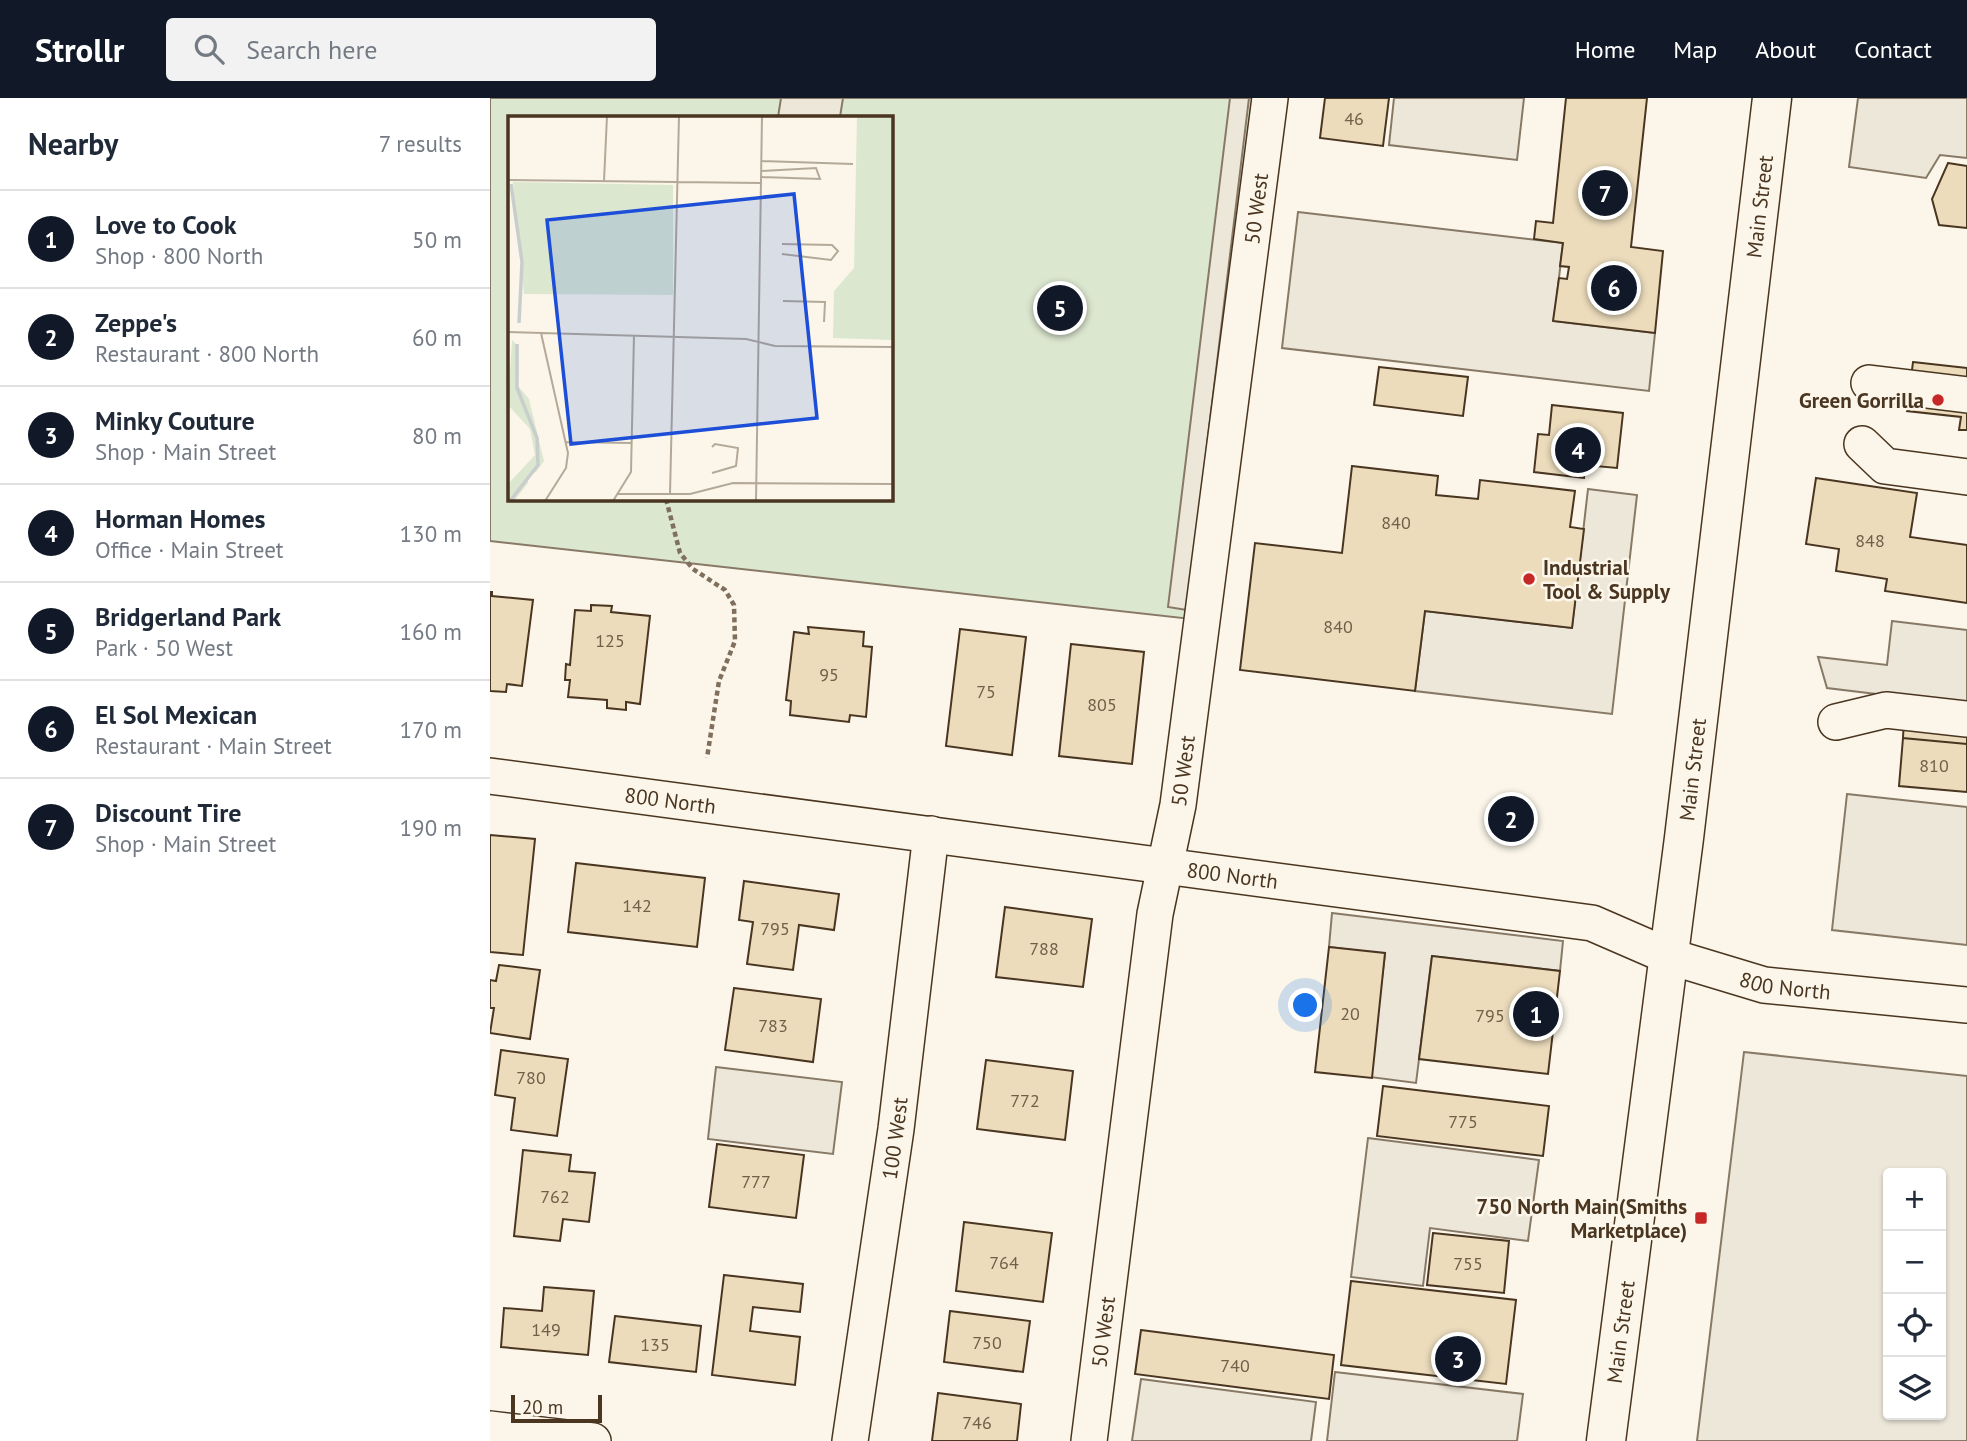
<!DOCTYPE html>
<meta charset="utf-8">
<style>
body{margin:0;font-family:"PT Sans",sans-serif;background:#f2f2f3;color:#1f2937}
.controls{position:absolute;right:21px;bottom:21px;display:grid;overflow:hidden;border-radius:7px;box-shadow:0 2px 5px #0004}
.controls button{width:63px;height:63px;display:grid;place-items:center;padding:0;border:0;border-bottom:2px solid #e0e1e3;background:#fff;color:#1f2937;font:35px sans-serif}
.scale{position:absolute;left:21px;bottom:18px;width:91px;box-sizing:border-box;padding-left:7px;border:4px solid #4a3520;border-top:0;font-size:19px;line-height:24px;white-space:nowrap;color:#4a3520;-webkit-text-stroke:5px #fbf6e9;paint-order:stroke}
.you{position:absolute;left:816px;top:908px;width:24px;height:24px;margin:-18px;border:5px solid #fff;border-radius:50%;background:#1a73e8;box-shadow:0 0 0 10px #1a73e833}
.badge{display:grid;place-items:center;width:46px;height:46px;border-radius:50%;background:#111827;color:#fff;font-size:23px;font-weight:700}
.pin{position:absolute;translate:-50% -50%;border:4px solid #fff;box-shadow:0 2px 7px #0006}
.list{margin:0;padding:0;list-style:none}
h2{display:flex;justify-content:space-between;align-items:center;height:91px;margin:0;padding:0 28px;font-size:30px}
h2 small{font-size:23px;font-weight:400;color:#747a83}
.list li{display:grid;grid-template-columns:46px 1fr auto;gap:21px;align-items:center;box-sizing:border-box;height:98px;padding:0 28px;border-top:2px solid #e0e1e3}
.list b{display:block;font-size:26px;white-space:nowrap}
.list p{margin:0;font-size:23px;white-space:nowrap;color:#747a83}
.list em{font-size:23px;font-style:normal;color:#747a83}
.icon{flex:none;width:38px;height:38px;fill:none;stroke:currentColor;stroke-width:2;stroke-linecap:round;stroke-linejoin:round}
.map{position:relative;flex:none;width:1477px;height:1343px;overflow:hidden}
header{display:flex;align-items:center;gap:42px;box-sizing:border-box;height:98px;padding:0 35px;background:#111827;color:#fff}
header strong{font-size:33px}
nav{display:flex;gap:38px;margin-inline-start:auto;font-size:24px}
.search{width:490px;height:63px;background:#f2f2f3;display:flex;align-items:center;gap:18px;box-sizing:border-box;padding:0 24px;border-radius:7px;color:#747a83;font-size:26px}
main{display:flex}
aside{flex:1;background:#fff}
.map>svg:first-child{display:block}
.green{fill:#dce7d0;stroke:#887966;stroke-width:2;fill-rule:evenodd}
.parking{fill:#ede7d9;stroke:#887966;stroke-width:2;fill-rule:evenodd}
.building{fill:#ecdcbc;stroke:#4a3520;stroke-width:2}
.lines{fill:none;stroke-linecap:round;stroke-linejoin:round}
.minor-casing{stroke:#4a3520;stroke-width:38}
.major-casing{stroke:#4a3520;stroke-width:41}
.path{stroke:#7f6f5c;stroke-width:4.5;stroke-dasharray:5 3.5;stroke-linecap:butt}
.minor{stroke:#fbf6e9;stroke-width:35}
.major{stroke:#fbf6e9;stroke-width:38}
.poi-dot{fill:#c62828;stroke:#fbf6e9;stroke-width:2.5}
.labels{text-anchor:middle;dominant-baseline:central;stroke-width:5;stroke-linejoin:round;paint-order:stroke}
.number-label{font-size:18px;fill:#725f47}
.street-label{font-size:21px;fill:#4a3520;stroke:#fbf6e9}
.poi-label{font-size:21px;font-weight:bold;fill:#4a3520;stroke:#fbf6e9;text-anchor:end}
.inset-river{fill:none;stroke:#c9cecd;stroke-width:3.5}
.inset-road{fill:none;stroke:#b4a999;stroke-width:2}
.view{fill:#1d4ed8;fill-opacity:0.15;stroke:#1d4ed8;stroke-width:3.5}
.inset-edge{fill:none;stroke:#4a3520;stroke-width:3.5}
</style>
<header>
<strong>Strollr</strong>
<div class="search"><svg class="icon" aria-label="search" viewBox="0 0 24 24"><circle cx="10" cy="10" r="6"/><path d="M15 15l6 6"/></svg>Search here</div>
<nav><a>Home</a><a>Map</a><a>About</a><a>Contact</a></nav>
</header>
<main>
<aside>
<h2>Nearby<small>7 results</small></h2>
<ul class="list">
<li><span class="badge">1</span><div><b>Love to Cook</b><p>Shop · 800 North</p></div><em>50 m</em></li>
<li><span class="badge">2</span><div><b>Zeppe's</b><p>Restaurant · 800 North</p></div><em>60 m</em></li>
<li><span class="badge">3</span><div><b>Minky Couture</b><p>Shop · Main Street</p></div><em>80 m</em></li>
<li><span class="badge">4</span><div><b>Horman Homes</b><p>Office · Main Street</p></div><em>130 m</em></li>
<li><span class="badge">5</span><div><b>Bridgerland Park</b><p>Park · 50 West</p></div><em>160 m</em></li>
<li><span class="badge">6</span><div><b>El Sol Mexican</b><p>Restaurant · Main Street</p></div><em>170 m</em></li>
<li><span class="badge">7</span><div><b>Discount Tire</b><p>Shop · Main Street</p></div><em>190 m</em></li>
</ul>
</aside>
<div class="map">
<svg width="1477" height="1343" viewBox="0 0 1477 1343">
<rect width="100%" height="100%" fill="#fbf6e9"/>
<path class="green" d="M0,0H765L701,521L0,443ZM19,19H401V401H19Z"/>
<path class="parking" d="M291,0H353L350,19H288Z
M740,0H759L697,512L678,509Z
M904,0H1034L1027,62L899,47Z
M1368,0H1477V60L1450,57L1436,80L1359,69Z
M808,114L1073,145L1064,223L1165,235L1159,293L792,250Z
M1098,391L1147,397L1122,616L925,593L935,513L1082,530Z
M1402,523L1477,532V607L1337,590L1328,559L1397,567Z
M1357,696L1477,709V847L1342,832Z
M842,815L1073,843L1070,873L942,858L926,985L880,979L895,856L839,849Z
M1254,954L1477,978V1343H1207ZM1398,1075H1451V1317H1398Z
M226,969L352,984L343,1056L218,1041Z
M878,1040L1049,1062L1038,1143L940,1130L933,1188L861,1179Z
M845,1274L1033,1296L1027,1343H837Z
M651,1281L826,1304L821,1343H642Z"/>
<path class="building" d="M835,0H899L893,48L830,40Z
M1076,0H1157L1141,149L1173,153L1165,235L1063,223L1069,180L1077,181L1079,169L1070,168L1073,145L1044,141L1046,123L1063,125Z
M1458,65L1477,68V130L1449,127L1442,101Z
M1423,264L1477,270V332H1469L1471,319L1417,313Z
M889,269L978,279L973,318L884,307Z
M1062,307L1133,315L1127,370L1095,367L1094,380L1044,374L1048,336L1059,337Z
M862,368L948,378L946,397L988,401L990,382L1085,393L1080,429L1094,431L1082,530L935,513L925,593L750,572L765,445L852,455Z
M1326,380L1427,395L1420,439L1477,447V505L1395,493L1397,481L1346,473L1349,451L1316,446Z
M0,494H2V498L43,502L32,588L17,586L16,594L0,593Z
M101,507L122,508L121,514L160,518L150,606L136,604V612L117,610V602L78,599L80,582H75L76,566L80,567L85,512L101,513Z
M318,529L374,534L373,548L382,549L376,619L360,617L359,624L300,617L301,603L296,602L304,534L319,536Z
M470,531L536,539L522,657L456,648Z
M581,546L654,554L642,666L569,658Z
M1414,621L1477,627V646L1413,640Z
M1413,640L1477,646V694L1409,688Z
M0,737L45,741L33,857L0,854Z
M86,765L215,780L207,849L78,834Z
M254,783L349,796L344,832L309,827L303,872L257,866L263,824L249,822Z
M515,809L602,821L593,889L506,879Z
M839,849L895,855L882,980L825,974Z
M942,858L1070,873L1058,976L929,961Z
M9,867L50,872L40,941L0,935L4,910H0V882L6,883Z
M244,890L331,901L323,964L235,952Z
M11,952L78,961L67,1038L21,1032L25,1000L5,997Z
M496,962L583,973L575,1042L487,1031Z
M893,988L1059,1008L1053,1058L887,1038Z
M227,1046L314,1057L306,1120L219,1109Z
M33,1052L81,1057L79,1073L105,1075L99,1124L73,1121L70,1143L24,1138Z
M474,1124L562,1135L553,1204L466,1193Z
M943,1135L1019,1143L1014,1195L937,1187Z
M234,1177L313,1186L310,1214L263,1209L260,1233L310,1239L305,1287L222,1277Z
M861,1183L1026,1202L1016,1286L851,1267Z
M54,1189L104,1193L98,1257L11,1249L14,1210L52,1213Z
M460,1213L540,1223L533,1274L454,1264Z
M125,1218L211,1228L206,1274L119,1264Z
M651,1232L844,1257L839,1301L645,1276Z
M448,1295L531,1306L527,1343H442Z"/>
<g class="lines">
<g class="minor-casing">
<g id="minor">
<path d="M1379,285L1477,297"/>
<path d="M1372,346L1395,368L1477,379"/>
<path d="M1346,624L1396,612L1477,621"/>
<path id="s1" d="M0,678L1102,825L1178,858L1274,887L1477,907"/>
<path d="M0,1331L103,1343"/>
<path id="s2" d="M360,1343L406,1031L441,736"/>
<path id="s3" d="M599,1343L665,816L688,707L780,0"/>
</g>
</g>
<g class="major-casing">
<g id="major">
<path id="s4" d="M1116,1343L1194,740L1282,0"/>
</g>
</g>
<path class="path" d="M176,401L190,455L203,471L235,492L244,507L245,543L229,583L217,660"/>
<use href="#minor" class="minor"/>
<use href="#major" class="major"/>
</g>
<g class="poi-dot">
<circle cx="1448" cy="302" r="7"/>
<circle cx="1039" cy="481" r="7"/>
<rect x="1204" y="1113" width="14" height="14" rx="3.5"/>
</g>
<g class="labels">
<g class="number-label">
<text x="864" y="20">46</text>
<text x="906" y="424">840</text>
<text x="1380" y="442">848</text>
<text x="848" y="528">840</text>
<text x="120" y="542">125</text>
<text x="339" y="576">95</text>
<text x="496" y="593">75</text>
<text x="612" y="606">805</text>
<text x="1444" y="667">810</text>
<text x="147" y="807">142</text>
<text x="285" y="830">795</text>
<text x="554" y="850">788</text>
<text x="860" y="915">20</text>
<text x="1000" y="917">795</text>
<text x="283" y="927">783</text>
<text x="41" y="979">780</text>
<text x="535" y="1002">772</text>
<text x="973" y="1023">775</text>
<text x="266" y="1083">777</text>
<text x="65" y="1098">762</text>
<text x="514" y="1164">764</text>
<text x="978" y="1165">755</text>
<text x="56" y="1231">149</text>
<text x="497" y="1244">750</text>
<text x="165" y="1246">135</text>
<text x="745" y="1267">740</text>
<text x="487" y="1324">746</text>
</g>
<g class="street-label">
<text stroke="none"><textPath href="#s4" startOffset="1244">Main Street</textPath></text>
<text stroke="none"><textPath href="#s3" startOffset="1244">50 West</textPath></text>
<text stroke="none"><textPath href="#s3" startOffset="677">50 West</textPath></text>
<text stroke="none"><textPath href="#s4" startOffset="677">Main Street</textPath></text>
<text stroke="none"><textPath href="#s1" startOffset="182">800 North</textPath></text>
<text stroke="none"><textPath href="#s1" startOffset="749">800 North</textPath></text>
<text stroke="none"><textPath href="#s1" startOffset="1316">800 North</textPath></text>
<text stroke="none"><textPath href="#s2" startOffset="306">100 West</textPath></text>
<text stroke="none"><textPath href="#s3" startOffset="110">50 West</textPath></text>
<text stroke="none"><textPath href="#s4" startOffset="110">Main Street</textPath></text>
</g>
<g class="poi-label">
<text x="1434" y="302">Green Gorrilla</text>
<text x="1053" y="469" text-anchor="start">Industrial<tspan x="1053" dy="24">Tool &amp; Supply</tspan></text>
<text x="1197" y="1108">750 North Main(Smiths<tspan x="1197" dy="24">Marketplace)</tspan></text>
</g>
</g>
<g transform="translate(18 18)">
<rect width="385" height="385" fill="#fbf6e9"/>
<path d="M349,0H385V224L325,222L326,175L346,152ZM5,66L165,69V179L16,178ZM4,224L11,231L10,270L21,283L36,345L28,356L20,359V367L6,385H0V368L27,339L22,313L0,289Z" fill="#dce7d0"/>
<path class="inset-river" d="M3,68L14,146L11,207M2,385L30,349L29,322L9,272V228"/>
<path class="inset-road" d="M254,45L345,48M253,61L312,63L308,52L253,55M0,64L253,67M96,65L99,0M274,138L323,144L330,135L324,129L274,128M275,185L317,186L316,206M0,216L238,223L267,230L385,231M33,217L60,337L58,352L37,385M58,326L123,327M204,357L228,350L230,332L207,328L204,331M110,378H182L225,367L385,368M162,378L171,0M105,385L123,356L126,219M248,385L254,0"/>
<path class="view" d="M286,78L309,302L63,328L39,104Z"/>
<rect width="385" height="385" class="inset-edge"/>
</g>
</svg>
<div class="controls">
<button>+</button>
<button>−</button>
<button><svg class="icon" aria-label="locate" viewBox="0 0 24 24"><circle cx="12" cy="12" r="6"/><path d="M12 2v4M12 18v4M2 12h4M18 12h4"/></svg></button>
<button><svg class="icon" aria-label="layers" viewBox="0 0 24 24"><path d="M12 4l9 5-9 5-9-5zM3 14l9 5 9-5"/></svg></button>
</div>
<div class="scale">20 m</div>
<div class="you"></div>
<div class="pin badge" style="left:1046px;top:916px">1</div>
<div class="pin badge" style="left:1021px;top:721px">2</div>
<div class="pin badge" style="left:968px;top:1261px">3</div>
<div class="pin badge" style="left:1088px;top:352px">4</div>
<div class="pin badge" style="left:570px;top:210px">5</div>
<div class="pin badge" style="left:1124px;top:190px">6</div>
<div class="pin badge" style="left:1115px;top:95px">7</div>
</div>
</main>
